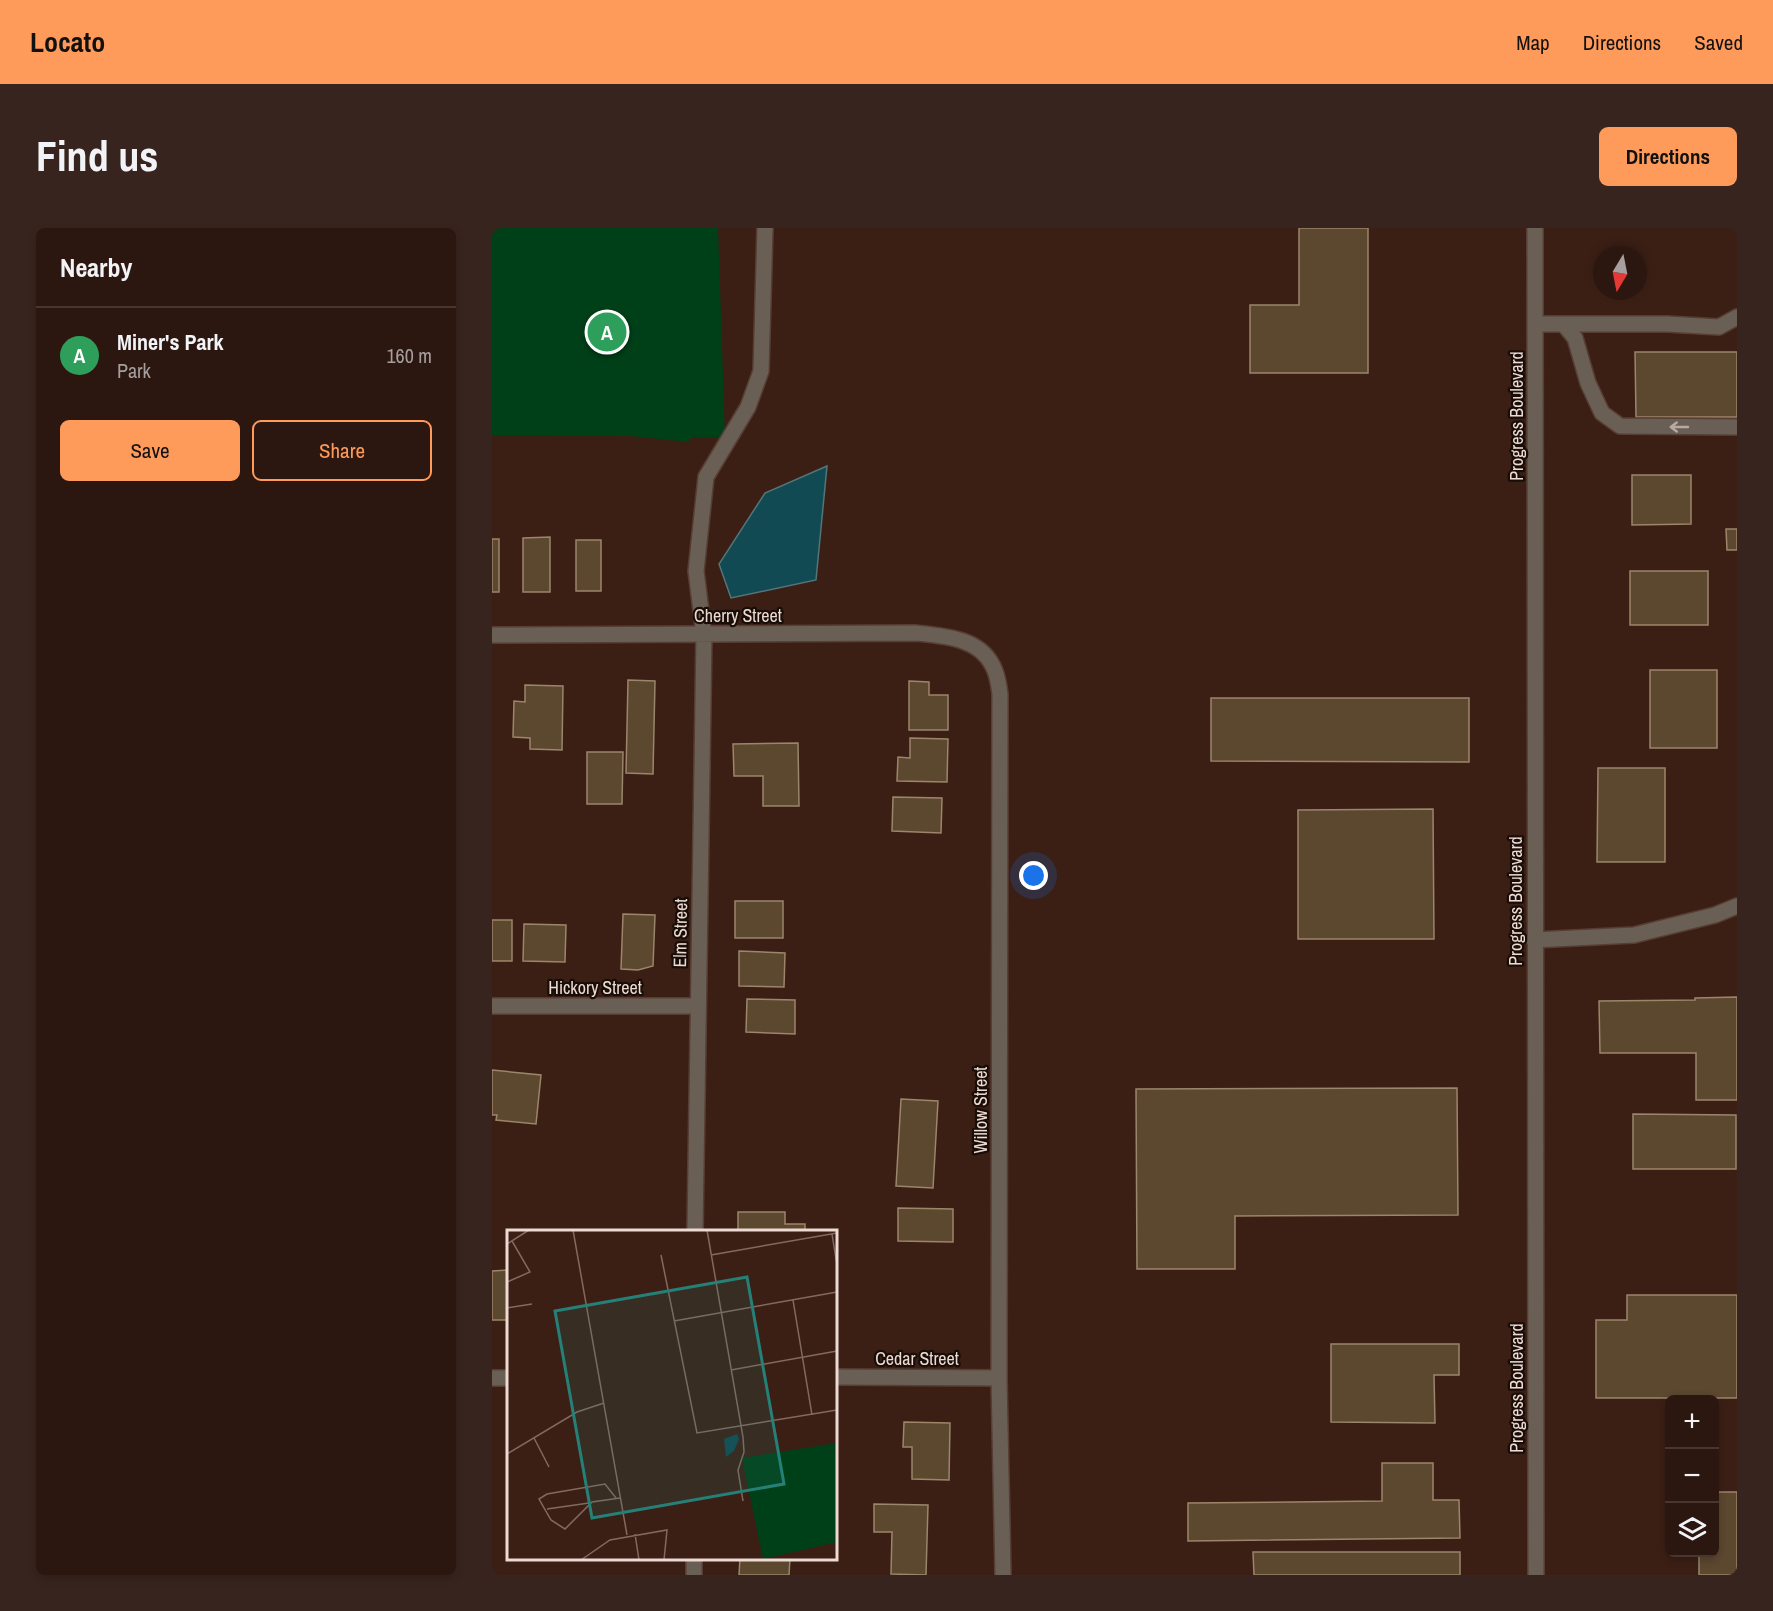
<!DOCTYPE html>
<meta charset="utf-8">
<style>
body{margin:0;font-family:"Archivo Narrow",sans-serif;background:#38241e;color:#f1f3f6}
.controls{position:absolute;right:18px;bottom:18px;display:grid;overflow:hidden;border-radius:9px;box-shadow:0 3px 9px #0003}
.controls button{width:54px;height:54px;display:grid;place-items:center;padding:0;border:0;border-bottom:2px solid #483630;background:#2c1710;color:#f1f3f6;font:30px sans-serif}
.compass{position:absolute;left:1101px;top:18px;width:54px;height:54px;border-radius:50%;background:#2c1710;box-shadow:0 3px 9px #0003;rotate:190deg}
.you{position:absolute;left:542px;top:648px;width:21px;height:21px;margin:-15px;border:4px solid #fff;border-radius:50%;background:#1a73e8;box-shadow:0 0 0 9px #1a73e833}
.badge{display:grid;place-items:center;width:39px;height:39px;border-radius:50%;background:#ff9b5a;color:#fff;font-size:20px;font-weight:700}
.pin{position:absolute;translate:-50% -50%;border:3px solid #fff;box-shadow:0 2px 6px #0006}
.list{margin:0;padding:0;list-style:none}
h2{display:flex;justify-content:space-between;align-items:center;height:78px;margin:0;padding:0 24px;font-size:26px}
h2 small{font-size:20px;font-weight:400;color:#a69f9f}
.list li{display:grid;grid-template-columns:39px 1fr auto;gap:18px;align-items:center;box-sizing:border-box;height:96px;padding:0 24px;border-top:2px solid #483630}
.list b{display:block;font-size:22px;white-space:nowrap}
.list p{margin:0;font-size:20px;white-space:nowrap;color:#a69f9f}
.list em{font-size:20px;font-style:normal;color:#a69f9f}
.actions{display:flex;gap:12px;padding:18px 24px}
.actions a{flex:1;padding:14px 0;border:2px solid #ff9b5a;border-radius:9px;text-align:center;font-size:21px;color:#ff9b5a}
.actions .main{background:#ff9b5a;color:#111}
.icon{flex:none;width:33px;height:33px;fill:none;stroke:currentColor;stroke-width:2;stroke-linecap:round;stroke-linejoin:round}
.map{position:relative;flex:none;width:1245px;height:1347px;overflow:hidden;border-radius:9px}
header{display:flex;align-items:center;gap:36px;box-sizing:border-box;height:84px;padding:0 30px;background:#ff9b5a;color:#111}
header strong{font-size:28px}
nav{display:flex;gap:33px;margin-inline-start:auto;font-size:21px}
.intro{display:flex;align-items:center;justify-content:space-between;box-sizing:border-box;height:144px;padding:0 36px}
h1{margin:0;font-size:42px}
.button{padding:15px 27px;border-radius:9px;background:#ff9b5a;color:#111;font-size:21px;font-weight:700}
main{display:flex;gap:36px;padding:0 36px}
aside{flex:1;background:#2c1710;border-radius:9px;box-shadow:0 3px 9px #0003}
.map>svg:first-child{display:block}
.green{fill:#004018}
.water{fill:#124a53;stroke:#547579;stroke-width:1.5}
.building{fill:#5c472f;stroke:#9c856b;stroke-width:1.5}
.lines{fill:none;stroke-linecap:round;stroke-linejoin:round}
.minor-casing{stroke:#573d33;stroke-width:18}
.minor{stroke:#6a5f55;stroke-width:15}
.oneway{stroke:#b9a9a1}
.labels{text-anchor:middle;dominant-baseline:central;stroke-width:4.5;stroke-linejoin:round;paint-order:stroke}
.street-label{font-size:18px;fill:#eddad3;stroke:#190d08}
.inset-road{fill:none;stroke:#826a61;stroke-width:1.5}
.view{fill:#258078;fill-opacity:0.15;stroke:#258078;stroke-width:3}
.inset-edge{fill:none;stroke:#eddad3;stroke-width:3}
</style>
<header>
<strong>Locato</strong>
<nav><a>Map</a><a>Directions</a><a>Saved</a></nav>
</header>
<div class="intro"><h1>Find us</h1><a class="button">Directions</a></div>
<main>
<aside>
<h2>Nearby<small></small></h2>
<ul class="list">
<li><span class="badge" style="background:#2e9e5b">A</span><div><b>Miner's Park</b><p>Park</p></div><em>160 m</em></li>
</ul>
<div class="actions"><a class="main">Save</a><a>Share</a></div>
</aside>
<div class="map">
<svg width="1245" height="1347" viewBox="0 0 1245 1347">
<rect width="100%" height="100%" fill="#3b1f15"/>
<path class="green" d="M0,0H226L233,209H198V214L138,208L0,207Z"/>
<path class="water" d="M335,238L324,352L239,370L227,336L273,265Z"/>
<path class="building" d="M807,0H876V145H758V77H807Z
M1143,124H1245V189H1144Z
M1140,247H1199V296L1140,297Z
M1234,301H1245V322H1235Z
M58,309V364H31V310Z
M0,311H7V364H0Z
M84,312H109V363H84Z
M1138,343H1216V397H1138Z
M1158,442H1225V520H1158Z
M136,452L163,453L161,546L134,545Z
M417,453L437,454V467H456V502H417Z
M33,457L71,458L70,522L38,521V510L21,509L22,473L33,474Z
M719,470H977V534L719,533Z
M418,510L456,511L455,554L405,553L406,529L418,530Z
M306,515L307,578H271V548H242L241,516Z
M95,524H131L130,576H95Z
M1106,540H1173V634H1105Z
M401,569L450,570L449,605L400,603Z
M941,581L942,711H806V582Z
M243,673H291V710H243Z
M131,686L163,687L161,738L146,742L129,741Z
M0,692H20V733H0Z
M32,696L74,697L73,734L31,733Z
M247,723L293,725L292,759L247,758Z
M1245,769V872H1204V825H1108L1107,773L1203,772V770Z
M255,771L303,772V806L254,804Z
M0,842L49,847L44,896L4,892L5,887H0Z
M965,860L966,987L743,988V1041H645L644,861Z
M409,871L446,873L441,960L404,958Z
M1141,886L1244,887V941H1141Z
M406,980L461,981V1014L406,1013Z
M246,984H293V996H313V1004H246Z
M16,1042V1092H0V1043Z
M1135,1067H1245V1170H1104V1092H1135Z
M839,1116H967V1147H942L943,1195L839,1194Z
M412,1194L458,1195L457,1252L420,1251V1219H411Z
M890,1235H941V1272H967L968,1310L696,1313V1275L890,1273Z
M1222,1264H1245V1347H1207V1324H1222Z
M382,1276L436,1277L434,1347L399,1346L400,1304H382Z
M761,1324H968V1347H762Z
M248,1330H298L297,1347H247Z"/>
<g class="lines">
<g class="minor-casing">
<path id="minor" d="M1043,0L1044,1347
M1043,96H1175L1227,99L1245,89
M1073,98L1083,110L1096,155L1110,185L1128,198L1245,199
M0,407L423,405C454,408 491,410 503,443C506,450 507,459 508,466L507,1150L511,1347
M1042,712L1142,707L1223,687L1245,678
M0,778H206
M203,1004L212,407L204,343L214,249L256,179L269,143L273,0
M344,1149L507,1150
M0,1150H16
M202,1330V1347"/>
</g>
<use href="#minor" class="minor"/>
</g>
<defs><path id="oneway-shaft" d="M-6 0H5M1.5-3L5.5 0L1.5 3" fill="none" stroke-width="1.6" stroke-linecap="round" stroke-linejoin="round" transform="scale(1.5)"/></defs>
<use class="oneway" href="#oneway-shaft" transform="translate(1187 199) rotate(-180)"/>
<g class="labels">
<g class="street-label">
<text transform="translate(1024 188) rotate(-90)">Progress Boulevard</text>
<text x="246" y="387">Cherry Street</text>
<text transform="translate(1023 673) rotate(-90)">Progress Boulevard</text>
<text transform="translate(188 705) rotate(-89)">Elm Street</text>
<text x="103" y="759">Hickory Street</text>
<text transform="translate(488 882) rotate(-90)">Willow Street</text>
<text x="425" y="1130">Cedar Street</text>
<text transform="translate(1024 1160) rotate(-90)">Progress Boulevard</text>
</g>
</g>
<g transform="translate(15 1002)">
<rect width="330" height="330" fill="#3b1f15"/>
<path d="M330,213V312L256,329L235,228Z" fill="#004018"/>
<path d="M230,204L232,209L227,221L219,227L217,209Z" fill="#124a53"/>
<path class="inset-road" d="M66,0L120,305M200,0L236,207L237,222L231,240L236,271M325,4L330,35M0,14L22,0M154,25L190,203L330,180M204,25L330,3M0,52L23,42L5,11M286,70L305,185M0,78L25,74M167,91L330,62M224,140L330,121M27,208L42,237M0,224L70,182L97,173M109,268L98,254L40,264L32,269L44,290L58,299L85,272L113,268M40,279L82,273M128,304L132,330M74,330L103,310L160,300L157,330"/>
<path class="view" d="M240,47L277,254L85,288L48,81Z"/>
<rect width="330" height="330" class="inset-edge"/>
</g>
</svg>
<div class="controls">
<button>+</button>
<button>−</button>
<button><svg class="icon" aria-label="layers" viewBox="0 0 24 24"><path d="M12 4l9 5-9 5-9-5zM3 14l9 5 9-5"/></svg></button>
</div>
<svg class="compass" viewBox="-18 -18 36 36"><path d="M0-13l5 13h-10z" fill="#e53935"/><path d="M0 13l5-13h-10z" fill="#a69f9f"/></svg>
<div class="you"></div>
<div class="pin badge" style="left:115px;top:104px;background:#2e9e5b">A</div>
</div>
</main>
